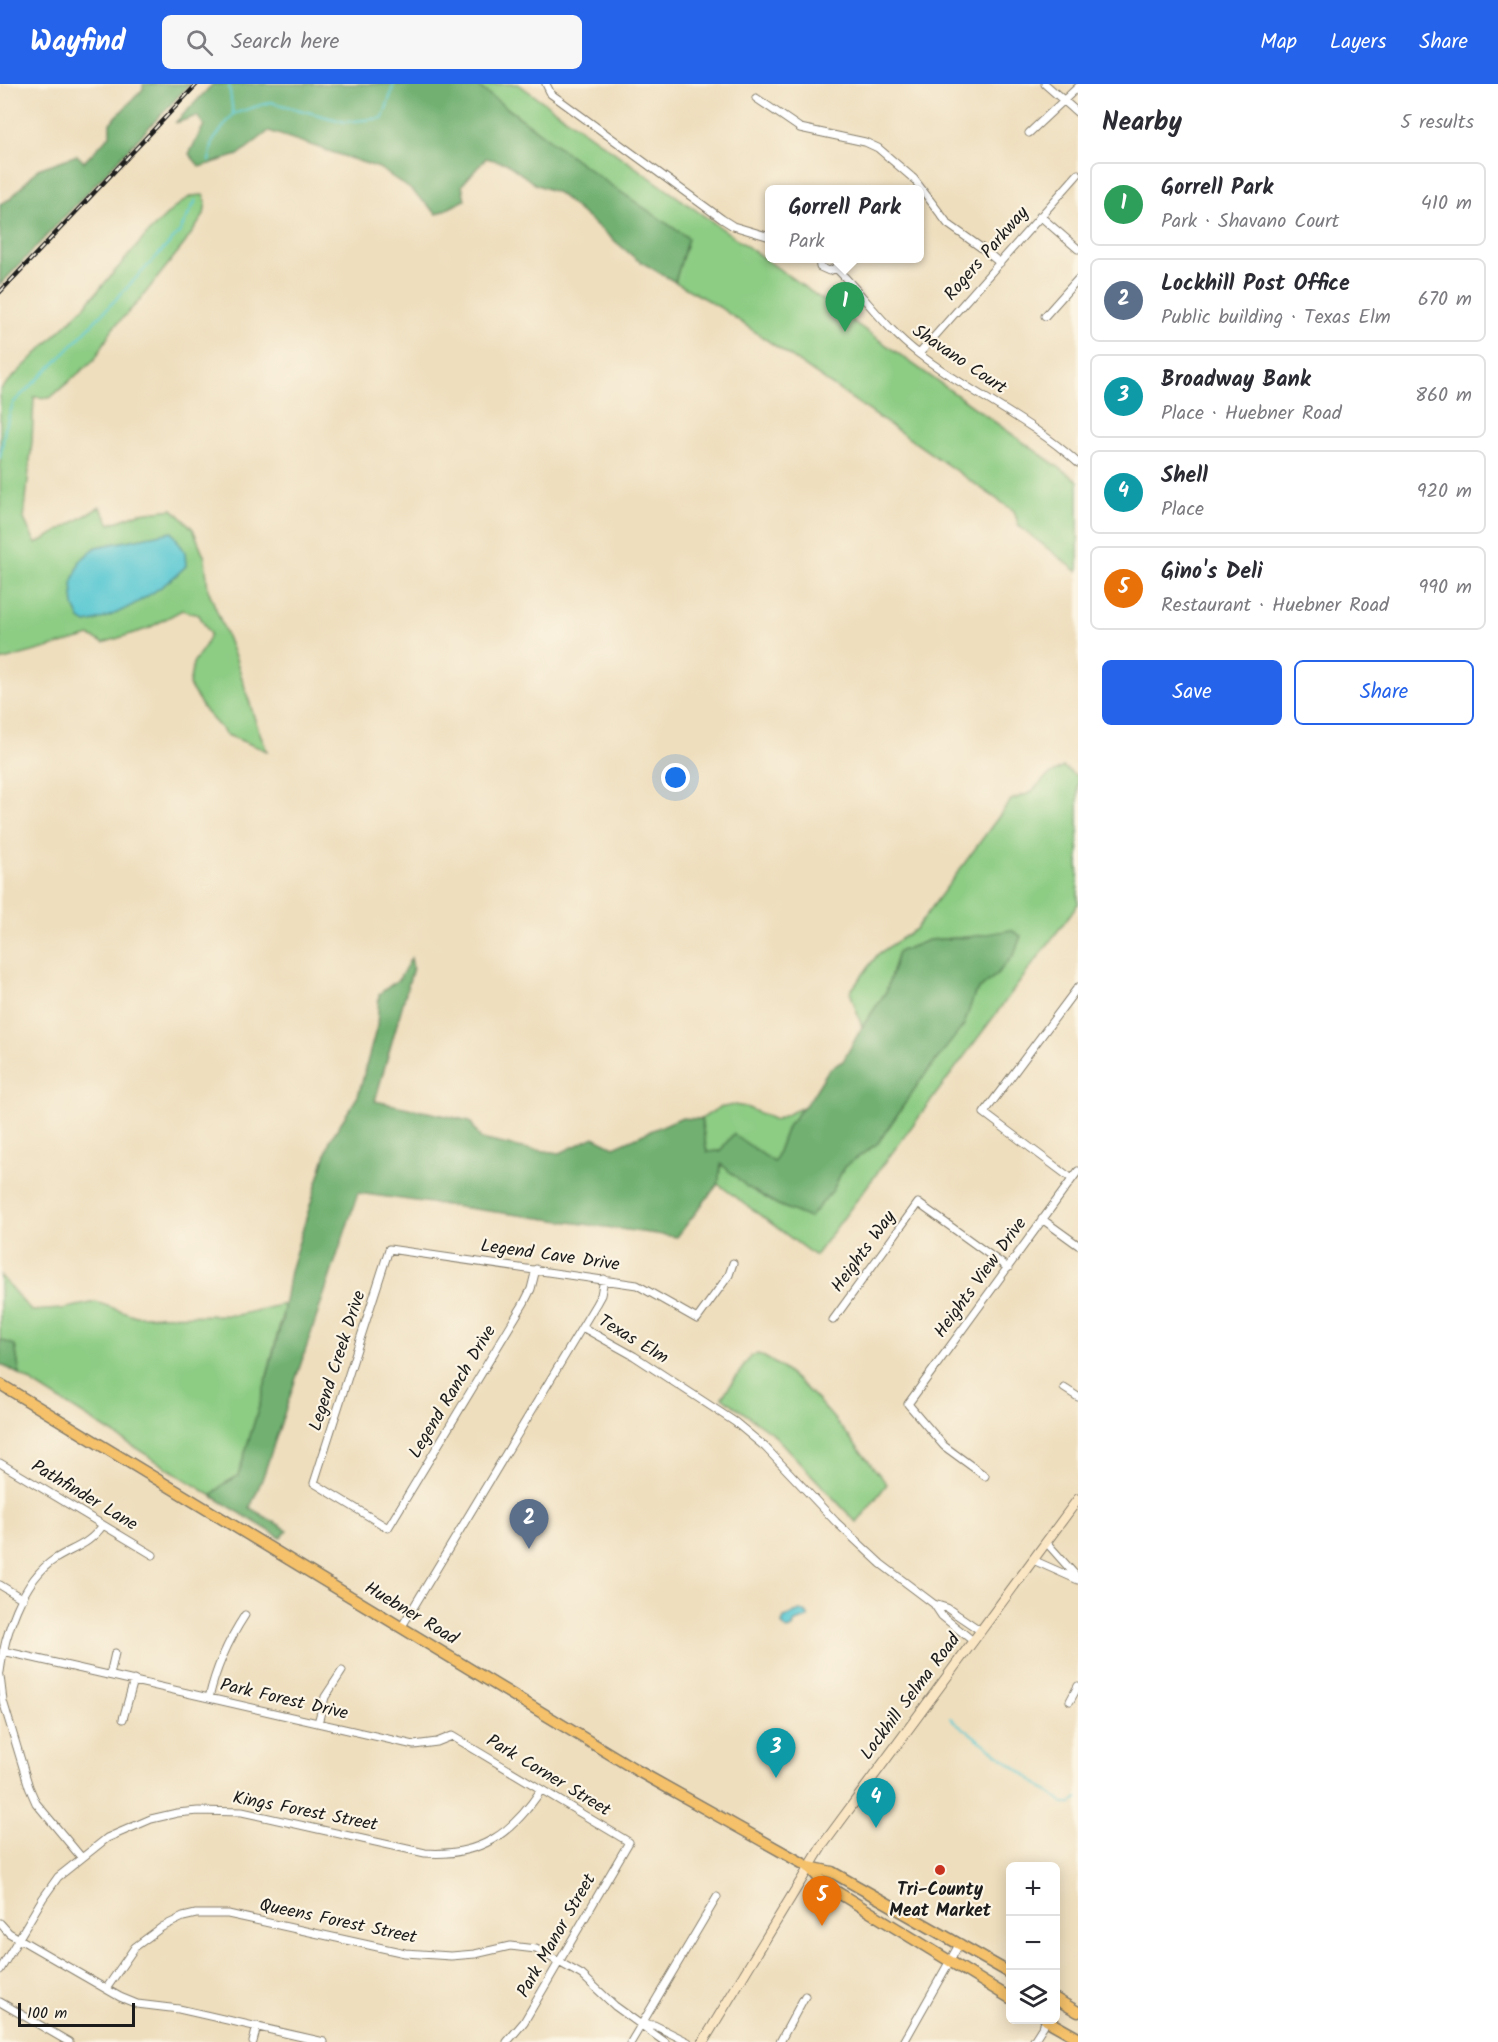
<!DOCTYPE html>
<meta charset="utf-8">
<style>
body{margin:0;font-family:Kalam,sans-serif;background:#f7f7f7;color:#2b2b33}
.controls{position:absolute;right:18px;bottom:18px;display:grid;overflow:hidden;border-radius:9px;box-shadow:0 3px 15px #0003}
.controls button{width:54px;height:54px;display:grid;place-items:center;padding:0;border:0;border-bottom:2px solid #e1e1e2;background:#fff;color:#2b2b33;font:30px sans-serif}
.scale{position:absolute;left:18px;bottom:15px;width:117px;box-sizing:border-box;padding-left:6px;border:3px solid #1c1c1c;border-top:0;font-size:16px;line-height:21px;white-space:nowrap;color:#1c1c1c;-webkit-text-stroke:4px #fcf5e5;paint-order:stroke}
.you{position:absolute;left:676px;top:694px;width:21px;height:21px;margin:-15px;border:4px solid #fff;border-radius:50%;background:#1a73e8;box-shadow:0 0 0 9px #1a73e833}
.badge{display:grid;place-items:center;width:39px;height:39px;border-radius:50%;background:#2563eb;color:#fff;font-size:20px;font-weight:700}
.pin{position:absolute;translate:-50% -50px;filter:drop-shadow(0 2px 3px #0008)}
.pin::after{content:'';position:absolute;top:32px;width:21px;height:18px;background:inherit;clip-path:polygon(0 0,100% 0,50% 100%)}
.popup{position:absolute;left:765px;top:101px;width:159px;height:78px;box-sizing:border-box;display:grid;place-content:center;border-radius:9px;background:#fff;filter:drop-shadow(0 2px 4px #0005);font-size:20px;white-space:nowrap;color:#7c7c81}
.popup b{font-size:22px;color:#2b2b33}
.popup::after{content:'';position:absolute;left:50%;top:100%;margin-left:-12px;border:12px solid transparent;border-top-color:#fff}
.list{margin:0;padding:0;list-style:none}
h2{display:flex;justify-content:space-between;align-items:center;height:78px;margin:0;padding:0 24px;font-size:26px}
h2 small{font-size:20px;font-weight:400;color:#7c7c81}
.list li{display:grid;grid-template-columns:39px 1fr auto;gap:18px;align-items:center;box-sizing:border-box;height:84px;margin:0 12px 12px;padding:0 12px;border:2px solid #e1e1e2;border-radius:9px}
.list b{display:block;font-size:22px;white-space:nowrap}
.list p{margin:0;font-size:20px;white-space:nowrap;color:#7c7c81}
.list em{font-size:20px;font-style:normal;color:#7c7c81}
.actions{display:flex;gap:12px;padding:18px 24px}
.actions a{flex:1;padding:14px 0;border:2px solid #2563eb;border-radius:9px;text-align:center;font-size:21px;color:#2563eb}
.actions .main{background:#2563eb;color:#fff}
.icon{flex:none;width:33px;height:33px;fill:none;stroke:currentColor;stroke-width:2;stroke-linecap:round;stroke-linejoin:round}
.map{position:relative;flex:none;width:1078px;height:1958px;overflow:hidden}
header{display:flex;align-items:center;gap:36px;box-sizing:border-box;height:84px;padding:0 30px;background:#2563eb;color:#fff}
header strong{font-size:28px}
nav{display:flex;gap:33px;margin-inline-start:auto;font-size:21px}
.search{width:420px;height:54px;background:#f7f7f7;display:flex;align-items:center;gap:15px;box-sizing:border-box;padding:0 21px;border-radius:9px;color:#7c7c81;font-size:22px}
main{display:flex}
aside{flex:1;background:#fff}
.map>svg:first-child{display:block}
.green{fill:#8ccc83;stroke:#547450;stroke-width:1.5}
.forest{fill:#71b071;stroke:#466646;stroke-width:1.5}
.water{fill:#5cc9d3;stroke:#3c7278;stroke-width:1.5}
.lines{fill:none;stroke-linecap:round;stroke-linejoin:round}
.stream{stroke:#5cc9d3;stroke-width:2}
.street-casing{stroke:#857d6c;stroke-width:9}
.secondary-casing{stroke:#857d6c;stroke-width:11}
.primary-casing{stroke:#857d6c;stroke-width:13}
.street{stroke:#fff;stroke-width:7}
.secondary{stroke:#fbe6c4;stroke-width:9}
.primary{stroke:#f5c16b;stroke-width:10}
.rail-casing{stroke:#1c1c1c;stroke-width:4.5}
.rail{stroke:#fcf5e5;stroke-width:2;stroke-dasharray:7;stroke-linecap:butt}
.poi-dot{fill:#c8321e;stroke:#fcf5e5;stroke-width:2}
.labels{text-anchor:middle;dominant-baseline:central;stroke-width:4.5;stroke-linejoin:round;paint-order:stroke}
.street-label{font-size:18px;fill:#1c1c1c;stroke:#fcf5e5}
.poi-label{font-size:18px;font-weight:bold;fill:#1c1c1c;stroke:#fcf5e5}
</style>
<header>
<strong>Wayfind</strong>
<div class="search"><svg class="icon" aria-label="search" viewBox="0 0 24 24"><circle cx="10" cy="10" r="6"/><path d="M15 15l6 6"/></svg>Search here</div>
<nav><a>Map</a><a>Layers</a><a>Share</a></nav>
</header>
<main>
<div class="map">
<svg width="1078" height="1958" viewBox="0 0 1078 1958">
<rect width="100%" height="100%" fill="#fcf5e5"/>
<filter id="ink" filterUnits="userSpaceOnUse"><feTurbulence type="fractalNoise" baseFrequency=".0167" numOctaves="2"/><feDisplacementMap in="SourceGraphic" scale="12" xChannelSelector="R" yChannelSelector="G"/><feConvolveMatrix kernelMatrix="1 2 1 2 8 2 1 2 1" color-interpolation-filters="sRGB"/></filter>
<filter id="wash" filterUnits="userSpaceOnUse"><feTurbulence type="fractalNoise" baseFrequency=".008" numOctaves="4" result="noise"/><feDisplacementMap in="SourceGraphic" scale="24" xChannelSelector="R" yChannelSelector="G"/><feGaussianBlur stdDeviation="1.35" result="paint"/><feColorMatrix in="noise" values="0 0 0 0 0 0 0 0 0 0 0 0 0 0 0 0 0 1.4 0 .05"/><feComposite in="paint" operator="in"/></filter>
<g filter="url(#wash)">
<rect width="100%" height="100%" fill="#eedebd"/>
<path class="green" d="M475,0H518L1078,397V488L1019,442L1014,427L719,223L675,198L688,154L602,95Z
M203,111L206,117L204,131L185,159L139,217L113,244L95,275L50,314L34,313L32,357L24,435L36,460L100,423L110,440L140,429L173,425L193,445L205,474L208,505L236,575L256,639L267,667L227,651L205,627L189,601L193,579L205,562L210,550L199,531L182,526L147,545L103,559L90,552L0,577V306L84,223L148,149L174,124L191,112Z
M1063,683L1078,693V820L815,1172L718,1100L721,1079L747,1103L778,1121L833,1106L844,1083L878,1059L920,997L963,941L975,909L996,891L969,853L929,856L898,868L886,908L862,943L850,908L878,870L916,845L1011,716L1030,709L1046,693Z
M734,1021L746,1023L775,1036L803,1023L787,1043L774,1079L733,1051L720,1067L707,1068L701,1035L718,1024Z
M0,1191L31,1227L62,1225L96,1218L136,1232L237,1231L285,1220L261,1316L238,1392L222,1401L212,1412L20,1291L15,1262L0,1256Z
M758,1270C807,1292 852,1358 887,1400L857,1439L773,1350L722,1313L751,1272Z"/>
<path class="forest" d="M143,0H190L0,201V120L10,115L38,85L77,71L84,78L110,51V39L143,5Z
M213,0H475L602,95L688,154L675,198L636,175L558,109L535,100L506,79L486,74L462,101L465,116L437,130L410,105L379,84L269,47L238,71L200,83L189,70L204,41L197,32L175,39Z
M1011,846L1021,852L1014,871L996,891L975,909L964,941L920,997L878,1059L844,1083L833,1106L809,1134L778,1121L747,1103L721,1080L718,1100L677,1153L358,1109L263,1393L250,1424L288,1446L281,1454L212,1412L222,1401L238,1392L261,1316L282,1236L290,1187L330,1056L358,1012L377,942L379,910L399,895L411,874L413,884L375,1017L470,1037L481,1055L522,1064L560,1069L594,1053L614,1063L680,1034L701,1035L707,1068L720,1067L733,1050L774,1078L787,1043L811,1014L829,985L843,977L862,943L886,908L898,868L929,856L969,853Z
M0,1256L15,1261L20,1291L0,1280Z"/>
<path class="water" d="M172,448L185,468L186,482C163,505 119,533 86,539L80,535L74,522L72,500L80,477L96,463Z
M799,1527H804L808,1531V1534L795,1538L793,1544L787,1546L782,1540L784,1534Z"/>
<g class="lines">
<path class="stream" d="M229,0L233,30
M209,77L213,57L233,30L270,18L345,38L383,34L392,7L393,0
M0,374L5,345L13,319L59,275L179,149L196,116
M950,1634L1063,1719H1071L1078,1714"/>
</g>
</g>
<g filter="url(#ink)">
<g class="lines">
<g class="street-casing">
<path id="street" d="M546,0L551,10L558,15L722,135L733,142L770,153
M1045,0L1078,29
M756,14L800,44L865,58L878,64L914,95L948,140L983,165L1000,179
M1029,49L1078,3
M1040,132L1078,165
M819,174L820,183L829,187L836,184L837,174
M836,184C865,213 885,244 919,270C970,309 1030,335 1078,379
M1045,232L1078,195
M919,270L1078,90
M1072,1095L984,1029L1078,903
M1042,1135L1078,1161
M536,1185L531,1205L524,1219L388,1444L314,1399L389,1165L637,1201L697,1235L729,1191L733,1179
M833,1236L918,1119L1008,1184
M582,1243L634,1272L735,1338L765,1363L836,1438L881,1480L934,1520L942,1532L973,1557
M1064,1304L1078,1313
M0,1379L153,1471
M985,1392L944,1362L908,1320L1078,1087
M1046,1458L1078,1494
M1033,1476L1078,1496
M0,1501L23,1515
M934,1520L947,1524L981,1547
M401,1544L596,1220L601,1211L604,1195
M3,1567L414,1661L437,1658L452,1652L629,1758L524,1938L507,1958
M0,1588C4,1552 22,1496 55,1475C74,1463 89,1461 103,1441
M110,1591L115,1569
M0,1592L3,1617L29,1703L36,1719L81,1773
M209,1614C216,1583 228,1557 245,1531
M1070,1617L1078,1602
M123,1635L134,1596
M318,1639L325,1613L342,1587
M0,1839L9,1849L120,1913L137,1920L179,1925L324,1958
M0,1886L43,1814L58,1793L107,1754L151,1735L177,1729L198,1727L242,1728L425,1769C479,1773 512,1750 541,1706
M106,1905L135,1863L162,1843L183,1833L196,1830H228L405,1869L451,1872L475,1870L510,1862L536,1865L582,1891L615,1922L665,1958
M0,1918L69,1958
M642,1940L654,1941L688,1958
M253,1958L257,1942
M631,1958L717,1813
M780,1958L805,1912
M904,1958L960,1859
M1033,1958L1047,1936"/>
</g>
<g class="secondary-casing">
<path id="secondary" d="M703,1958L822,1762L1078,1415"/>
</g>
<g class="primary-casing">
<path id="primary" d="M0,1300L638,1687L809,1783L832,1788L1010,1889
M809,1783L824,1800L1010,1914
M1056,1915L1078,1928
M1046,1936L1078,1954"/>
</g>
<use href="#street" class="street"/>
<use href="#secondary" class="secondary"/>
<use href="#primary" class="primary"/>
<g class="rail-casing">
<path id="rail" d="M0,208L197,0"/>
</g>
<use href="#rail" class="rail"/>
</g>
</g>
<circle class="poi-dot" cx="940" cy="1786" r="6"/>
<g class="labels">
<g class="street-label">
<text transform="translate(987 170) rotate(-49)">Rogers Parkway</text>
<text transform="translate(959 276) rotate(34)">Shavano Court</text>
<text transform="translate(864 1168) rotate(-54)">Heights Way</text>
<text transform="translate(550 1172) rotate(8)">Legend Cave Drive</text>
<text transform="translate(981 1194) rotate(-54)">Heights View Drive</text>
<text transform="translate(633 1256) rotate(31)">Texas Elm</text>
<text transform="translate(338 1277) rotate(-72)">Legend Creek Drive</text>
<text transform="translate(453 1308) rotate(-59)">Legend Ranch Drive</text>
<text transform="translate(84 1412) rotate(31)">Pathfinder Lane</text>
<text transform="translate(411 1530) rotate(31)">Huebner Road</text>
<text transform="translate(911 1613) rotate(-53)">Lockhill Selma Road</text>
<text transform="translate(284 1616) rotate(13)">Park Forest Drive</text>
<text transform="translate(548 1692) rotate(31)">Park Corner Street</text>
<text transform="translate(305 1728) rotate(11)">Kings Forest Street</text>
<text transform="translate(338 1838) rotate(12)">Queens Forest Street</text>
<text transform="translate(557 1852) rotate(-60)">Park Manor Street</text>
</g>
<g class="poi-label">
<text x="940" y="1806">Tri-County<tspan x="940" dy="21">Meat Market</tspan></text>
</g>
</g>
</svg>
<div class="controls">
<button>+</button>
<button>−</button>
<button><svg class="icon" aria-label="layers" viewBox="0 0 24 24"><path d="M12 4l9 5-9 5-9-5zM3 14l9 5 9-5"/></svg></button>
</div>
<div class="scale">100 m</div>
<div class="you"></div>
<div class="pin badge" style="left:845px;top:248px;background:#2e9e5b">1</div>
<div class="popup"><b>Gorrell Park</b>Park</div>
<div class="pin badge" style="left:529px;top:1465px;background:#5c6f8a">2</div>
<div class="pin badge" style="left:776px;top:1694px;background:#0f9aa8">3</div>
<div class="pin badge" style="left:876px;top:1744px;background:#0f9aa8">4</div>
<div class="pin badge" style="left:822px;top:1842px;background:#e8710a">5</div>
</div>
<aside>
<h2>Nearby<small>5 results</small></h2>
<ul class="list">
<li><span class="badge" style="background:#2e9e5b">1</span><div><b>Gorrell Park</b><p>Park · Shavano Court</p></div><em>410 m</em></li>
<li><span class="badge" style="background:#5c6f8a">2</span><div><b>Lockhill Post Office</b><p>Public building · Texas Elm</p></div><em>670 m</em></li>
<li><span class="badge" style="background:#0f9aa8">3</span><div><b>Broadway Bank</b><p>Place · Huebner Road</p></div><em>860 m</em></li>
<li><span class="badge" style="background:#0f9aa8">4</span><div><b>Shell</b><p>Place</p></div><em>920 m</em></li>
<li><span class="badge" style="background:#e8710a">5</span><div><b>Gino's Deli</b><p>Restaurant · Huebner Road</p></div><em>990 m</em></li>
</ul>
<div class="actions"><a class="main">Save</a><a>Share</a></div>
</aside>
</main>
